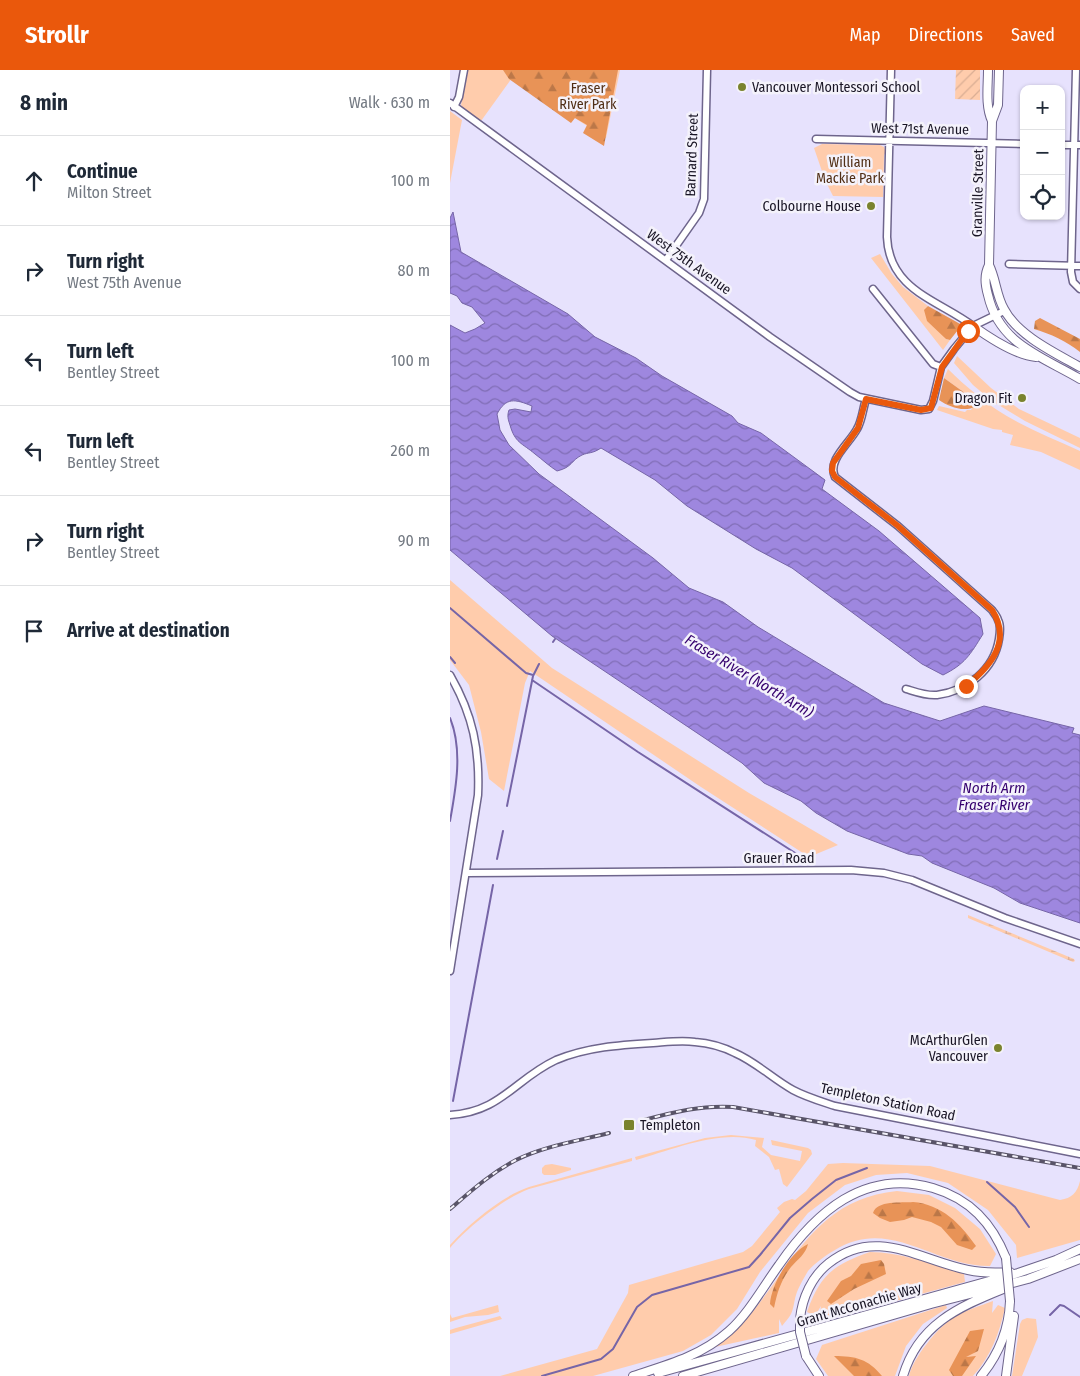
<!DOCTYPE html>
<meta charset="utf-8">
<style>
body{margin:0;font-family:"Fira Sans Condensed",sans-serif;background:#f6f6f7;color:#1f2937}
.controls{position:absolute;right:15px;top:15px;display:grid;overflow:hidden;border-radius:10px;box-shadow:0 1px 4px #0004}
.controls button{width:45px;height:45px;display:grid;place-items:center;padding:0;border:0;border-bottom:1px solid #e0e1e3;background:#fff;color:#1f2937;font:25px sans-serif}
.stop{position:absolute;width:15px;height:15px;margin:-11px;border:4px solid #ea580c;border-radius:50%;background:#fff}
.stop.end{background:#ea580c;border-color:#fff;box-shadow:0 1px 5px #0008}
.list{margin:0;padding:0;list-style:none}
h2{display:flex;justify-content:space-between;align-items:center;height:65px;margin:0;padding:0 20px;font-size:21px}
h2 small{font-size:16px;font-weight:400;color:#747a83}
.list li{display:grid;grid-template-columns:32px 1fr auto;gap:15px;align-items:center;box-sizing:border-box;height:90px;padding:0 20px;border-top:1px solid #e0e1e3}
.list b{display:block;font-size:19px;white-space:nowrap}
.list p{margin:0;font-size:16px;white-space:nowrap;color:#747a83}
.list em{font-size:16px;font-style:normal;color:#747a83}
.icon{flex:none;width:28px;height:28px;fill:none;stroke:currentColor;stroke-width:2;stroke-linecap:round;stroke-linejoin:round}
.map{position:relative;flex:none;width:630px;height:1306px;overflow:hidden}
header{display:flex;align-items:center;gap:30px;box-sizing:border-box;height:70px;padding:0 25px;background:#ea580c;color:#fff}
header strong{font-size:24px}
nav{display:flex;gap:28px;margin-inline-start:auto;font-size:18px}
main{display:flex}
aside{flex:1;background:#fff}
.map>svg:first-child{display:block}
.green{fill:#ffccac}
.forest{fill:url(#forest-firs)}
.wetland{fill:url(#wetland-marsh)}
.garden{fill:url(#garden-furrows)}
.water{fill:url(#water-waves);stroke:#7665a7}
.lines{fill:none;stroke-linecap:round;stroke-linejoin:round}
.stream{stroke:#7665a7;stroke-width:2}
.minor-casing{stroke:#6e658c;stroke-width:9}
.major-casing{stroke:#6e658c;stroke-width:10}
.minor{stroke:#fff;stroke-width:6}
.major{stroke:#fff;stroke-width:8}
.rail-casing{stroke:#595468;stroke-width:4}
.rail{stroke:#f4f2fb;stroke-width:2;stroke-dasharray:5.5;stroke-linecap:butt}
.major-bridge-casing{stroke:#6e658c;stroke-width:10;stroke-linecap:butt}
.major-bridge{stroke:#fff;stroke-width:8}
.route{stroke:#ea580c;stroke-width:6}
.poi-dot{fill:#7a832e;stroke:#f4f2fb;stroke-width:2}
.labels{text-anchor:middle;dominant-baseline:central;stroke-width:5;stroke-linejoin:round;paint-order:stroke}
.poi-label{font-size:14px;fill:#191525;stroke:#f4f2fb;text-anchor:end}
.park-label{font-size:14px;fill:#502e15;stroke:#f4f2fb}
.street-label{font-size:14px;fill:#191525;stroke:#f4f2fb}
.water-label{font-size:15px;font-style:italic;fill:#35016e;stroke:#f4f2fb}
</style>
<header>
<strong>Strollr</strong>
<nav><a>Map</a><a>Directions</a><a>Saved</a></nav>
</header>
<main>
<aside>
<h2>8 min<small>Walk · 630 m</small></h2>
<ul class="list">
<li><svg class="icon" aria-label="ahead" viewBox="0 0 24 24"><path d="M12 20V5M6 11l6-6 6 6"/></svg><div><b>Continue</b><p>Milton Street</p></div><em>100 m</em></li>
<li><svg class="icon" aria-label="right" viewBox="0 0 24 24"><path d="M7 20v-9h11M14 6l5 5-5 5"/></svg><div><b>Turn right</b><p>West 75th Avenue</p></div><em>80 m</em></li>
<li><svg class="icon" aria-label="left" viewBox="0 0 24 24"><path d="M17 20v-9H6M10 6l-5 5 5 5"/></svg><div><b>Turn left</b><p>Bentley Street</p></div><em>100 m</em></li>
<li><svg class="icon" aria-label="left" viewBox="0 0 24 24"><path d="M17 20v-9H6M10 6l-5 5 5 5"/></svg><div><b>Turn left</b><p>Bentley Street</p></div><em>260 m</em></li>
<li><svg class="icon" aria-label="right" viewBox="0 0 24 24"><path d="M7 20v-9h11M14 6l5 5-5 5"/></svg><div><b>Turn right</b><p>Bentley Street</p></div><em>90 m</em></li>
<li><svg class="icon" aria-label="arrive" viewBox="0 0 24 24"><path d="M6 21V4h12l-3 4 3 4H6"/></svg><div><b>Arrive at destination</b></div></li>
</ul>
</aside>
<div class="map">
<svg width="630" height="1306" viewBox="0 0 630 1306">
<defs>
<pattern id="forest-firs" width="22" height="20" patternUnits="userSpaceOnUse" patternTransform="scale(1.25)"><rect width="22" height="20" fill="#e89357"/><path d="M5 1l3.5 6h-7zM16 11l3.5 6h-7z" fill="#bb7748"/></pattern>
<pattern id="wetland-marsh" width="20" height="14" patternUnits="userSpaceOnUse" patternTransform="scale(1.25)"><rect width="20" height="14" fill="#ffccac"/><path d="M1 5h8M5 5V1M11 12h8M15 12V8" fill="none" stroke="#daae94"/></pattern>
<pattern id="garden-furrows" width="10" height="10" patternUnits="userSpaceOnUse" patternTransform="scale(1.25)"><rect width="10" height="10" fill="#ffccac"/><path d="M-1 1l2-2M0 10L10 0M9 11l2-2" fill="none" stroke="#daae94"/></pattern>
<pattern id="water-waves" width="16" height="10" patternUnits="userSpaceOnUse" patternTransform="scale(1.25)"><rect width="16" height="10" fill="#9e87df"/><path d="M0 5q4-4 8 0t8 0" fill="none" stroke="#806db5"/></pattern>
</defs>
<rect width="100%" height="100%" fill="#e7e2fd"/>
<path class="green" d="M18,0H170L156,68L62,8L31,51L13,38L11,35Z
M0,41L12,50L0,113Z
M372,74L430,75L434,77L436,82L434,85L433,127L383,126L375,110L364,78Z
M430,184L442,204L453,217L478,236L475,240L496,269L500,270L493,280L421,188Z
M507,286L541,318L569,339L630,368V378L575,351L542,331L523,315L504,293Z
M498,299C507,308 517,317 527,325C557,351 595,365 630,381V400L591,382L560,375L563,365L552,362V360L543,359L487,340L489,336L515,342L517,340H521L526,331L494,308Z
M0,510L102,598L299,723L388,775L359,787L251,717L80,601L75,613L54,721L39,709L31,662L19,615L0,590Z
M281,1065L314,1068L312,1077L321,1085L350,1091L352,1081L322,1075L321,1070L358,1078L361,1080L362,1084L337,1117L333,1114L329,1099L325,1100L319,1087L305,1076L306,1070C270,1059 221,1080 186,1090L185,1087L255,1068Z
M182,1088V1091L79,1119C54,1128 17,1158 0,1178V1175C19,1154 52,1126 79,1117Z
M393,1093L480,1096L610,1130C622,1128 627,1123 630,1111V1170L567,1188L566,1175L538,1140L498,1113L457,1103L426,1105L395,1115L358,1143L310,1202L287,1239L261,1265L233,1281L143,1306H50L147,1279L178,1223L179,1215L293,1182L302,1176L330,1142L327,1138L334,1132L342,1129L345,1130L356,1121L378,1094Z
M102,1094L121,1098V1100L105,1105H94L92,1103V1098L95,1095Z
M447,1121L479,1125L505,1138L530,1159L546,1184L540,1196C484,1197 440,1146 385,1180C376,1185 365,1193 358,1201C354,1208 348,1218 346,1225C344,1231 344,1238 341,1244C339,1248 335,1252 332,1256L329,1249V1263L265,1277C276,1269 287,1261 296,1250C343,1194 366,1129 447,1121Z
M420,1182C452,1182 484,1195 514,1204L515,1212L369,1252L371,1236L365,1246L357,1242C370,1205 383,1195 420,1182Z
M543,1231L542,1243L548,1235L555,1238C549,1264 541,1286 523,1306H459C463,1288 488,1257 503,1248C515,1240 530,1236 543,1231Z
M48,1235L49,1242L38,1245L15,1247L0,1252V1244L2,1248Z
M496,1235L497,1238L473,1254L456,1276L445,1306H378L366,1289L372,1275Z
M50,1246L52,1249L0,1264V1260L6,1258Z
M577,1248L586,1249L588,1267L572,1306H562L570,1254L572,1250Z"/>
<path class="forest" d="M53,0H168L154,76L133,63L137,55L125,48L121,53L59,9Z
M478,236L512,255L500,270L496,269L477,251L474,240Z
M590,248L630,269V282C616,271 601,264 584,259L585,251Z
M494,308L526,331V336C515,343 499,337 489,330Z
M463,1132C491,1134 511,1154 526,1176L522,1180L507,1175L491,1157L481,1152L462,1147L454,1150L440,1152L430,1148L423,1143C427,1130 451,1133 463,1132Z
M358,1174C356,1184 347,1190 341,1197C331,1210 327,1223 324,1238L320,1234C321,1215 340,1182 358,1174Z
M431,1190L434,1194L436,1204L404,1219L381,1234L377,1231L391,1211L401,1206L411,1194Z
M534,1259L528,1281L516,1287L526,1286L512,1306H503L499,1300L520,1261Z
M384,1286C406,1286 418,1289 432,1306H404Z"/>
<path class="wetland" d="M518,845L624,889L625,891L623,892L518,848Z"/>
<path class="garden" d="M506,0H530V30L505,29Z"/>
<path class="water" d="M3,142L11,182L118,244L145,267L186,288L212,306L282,346L288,353L311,363L375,410L372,419L429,461L530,548L533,564C520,585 515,594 493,605L472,594L342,498L306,479L237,436L205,410L151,378C142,384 139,382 132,385C120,391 123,397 107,401C99,396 93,390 85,384C72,373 65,373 60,355C58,349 57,346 59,340L65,339L81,342L82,336C65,329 56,327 47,344L50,360L59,375L89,404L203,488L239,518L273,532L308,557L434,633L490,651L534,636L624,658L622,663L630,665V853L570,833L544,818L482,793L472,786L458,784L397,761L366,743L351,731L314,713L292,693L102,566L0,480V255L15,263L25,259L35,253L22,237L12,233L7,226L0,223V148Z"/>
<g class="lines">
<path class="stream" d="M0,538L76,603L83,605
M103,572L105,569
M0,587L5,593
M82,610L188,682L353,788
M0,648C13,680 6,718 0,751
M57,736L83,606L89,594
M47,789L53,761
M3,1031L43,815
M537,1112L565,1137L579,1157
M600,1245L610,1235L614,1236L630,1247
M92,1306L151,1289L163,1279L187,1237L202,1225L299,1197L310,1185L340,1148L362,1129L386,1110L417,1098"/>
<g class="minor-casing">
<path id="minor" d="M441,0L437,167C439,220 488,230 523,256
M626,0L621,202L623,212L630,219
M0,33L320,267L400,322L409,327L471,340L479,339L483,331L491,297L504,279L523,256L554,241
M4,37L9,27L14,0
M366,69L574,74
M611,75H630
M216,190L249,143L254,129L257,0
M559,194L630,196
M423,219L483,294L491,297
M416,329C413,338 412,351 407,359C399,374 377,390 385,407L448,456L542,540C544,543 547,546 548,550C551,555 550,563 549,569C544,600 517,621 487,625C476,626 466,622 456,619
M0,605C23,645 30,680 28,725L0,901
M16,803L401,800L434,803L462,810L555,848L630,874
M0,1045C51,1042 65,1009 106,990C137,977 170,975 203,973C217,972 231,970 245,972C259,973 273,977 285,983C306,992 323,1009 343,1020C356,1027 370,1031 385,1036L630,1084"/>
</g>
<g class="major-casing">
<path id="major" d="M538,0C538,16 535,36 542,51
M549,0L548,35L542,51L539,195C534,205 535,214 538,225C549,274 591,286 630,309
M539,195C546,209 546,225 554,239C567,265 605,283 630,297
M523,256C541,269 565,285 586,287
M350,1249C352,1228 362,1206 379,1193C426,1156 469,1190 518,1200C532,1203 546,1203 560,1202
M356,1286L369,1306
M208,1303L568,1203L606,1190L630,1179
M183,1306C217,1295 251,1286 279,1261C299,1243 313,1217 329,1195C365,1143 414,1098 483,1118C520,1129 542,1153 556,1188
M233,1306L481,1234L578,1209L630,1189
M453,1306C468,1255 508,1237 553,1219
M531,1306C549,1284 559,1260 560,1231
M556,1306L564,1246"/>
</g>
<use href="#minor" class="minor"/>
<use href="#major" class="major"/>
<g class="rail-casing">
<path id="rail" d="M194,1050C224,1042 252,1035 283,1037L630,1098
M0,1139C21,1121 41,1103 66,1090C94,1076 128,1071 159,1063"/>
</g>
<use href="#rail" class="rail"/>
<g class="major-bridge-casing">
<path id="major-bridge" d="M556,1188L560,1231
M350,1249V1262L356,1286"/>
</g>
<use href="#major-bridge" class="major-bridge"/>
</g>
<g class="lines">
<path class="route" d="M516,616C541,596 562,571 542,540L448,456L385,407L382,401L383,393L408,358L416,329L471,340L481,338L492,297L518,261"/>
</g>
<g class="poi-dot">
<circle cx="292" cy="17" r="5"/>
<circle cx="421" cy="136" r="5"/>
<circle cx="572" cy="328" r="5"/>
<circle cx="548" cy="978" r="5"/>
<rect x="173" y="1049" width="12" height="12" rx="2.5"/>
</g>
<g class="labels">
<g class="poi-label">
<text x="302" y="17" text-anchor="start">Vancouver Montessori School</text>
<text x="411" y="136">Colbourne House</text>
<text x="562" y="328">Dragon Fit</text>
<text x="538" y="970">McArthurGlen<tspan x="538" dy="16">Vancouver</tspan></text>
<text x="190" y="1055" text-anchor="start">Templeton</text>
</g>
<g class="park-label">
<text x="138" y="18">Fraser<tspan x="138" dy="16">River Park</tspan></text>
<text x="400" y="92">William<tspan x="400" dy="16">Mackie Park</tspan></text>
</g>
<g class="street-label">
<text transform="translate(470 59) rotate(1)">West 71st Avenue</text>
<text transform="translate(242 85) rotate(-88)">Barnard Street</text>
<text transform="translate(528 123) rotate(-89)">Granville Street</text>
<text transform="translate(239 192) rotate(36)">West 75th Avenue</text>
<text x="329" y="788">Grauer Road</text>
<text transform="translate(438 1032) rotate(12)">Templeton Station Road</text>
<text transform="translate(409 1235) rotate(-16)">Grant McConachie Way</text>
</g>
<g class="water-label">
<text transform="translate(299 606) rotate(31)">Fraser River (North Arm)</text>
<text x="544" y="718">North Arm<tspan x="544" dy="17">Fraser River</tspan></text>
</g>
</g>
</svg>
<div class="controls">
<button>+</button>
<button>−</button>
<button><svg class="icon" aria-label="locate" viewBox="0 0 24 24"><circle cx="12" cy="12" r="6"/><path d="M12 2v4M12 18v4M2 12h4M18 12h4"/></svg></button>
</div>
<div class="stop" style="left:518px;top:261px"></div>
<div class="stop end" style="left:516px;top:616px"></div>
</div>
</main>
